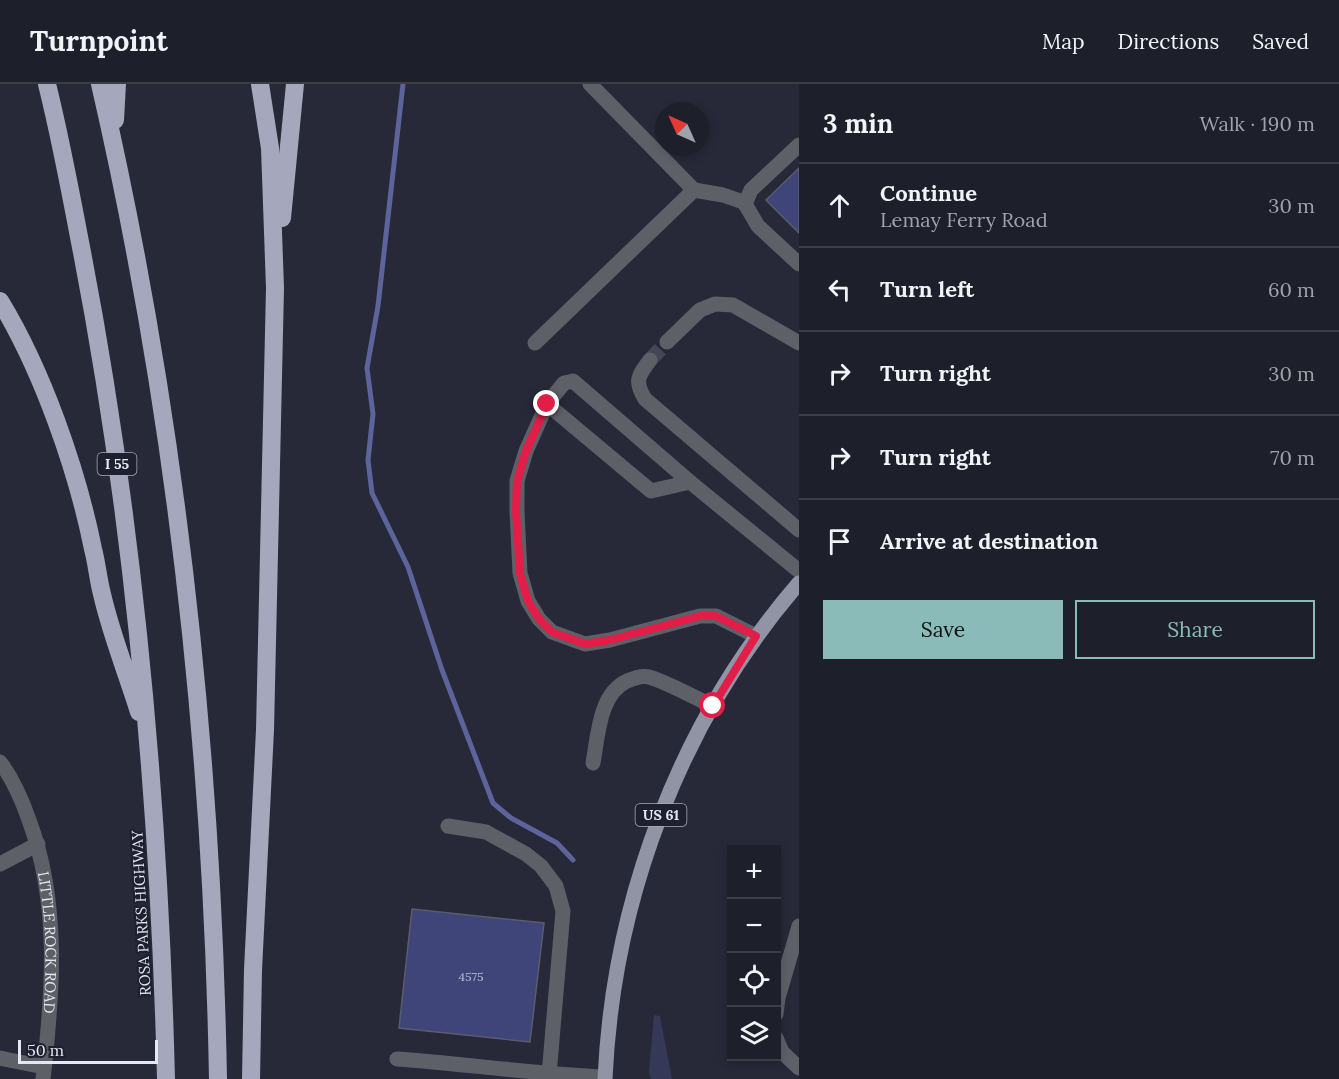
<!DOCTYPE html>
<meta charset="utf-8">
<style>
body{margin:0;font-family:Lora,serif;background:#252733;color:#f1f3f6}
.controls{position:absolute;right:18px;bottom:18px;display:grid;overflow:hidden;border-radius:0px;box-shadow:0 3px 9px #0003}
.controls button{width:54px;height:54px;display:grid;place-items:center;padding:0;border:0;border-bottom:2px solid #3b3d47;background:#1d1f2b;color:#f1f3f6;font:30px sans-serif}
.compass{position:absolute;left:655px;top:18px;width:54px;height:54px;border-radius:50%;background:#1d1f2b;box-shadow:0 3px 9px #0003;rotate:315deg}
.scale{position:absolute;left:18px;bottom:15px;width:140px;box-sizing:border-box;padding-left:6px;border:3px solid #e5e7f2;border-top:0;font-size:16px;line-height:21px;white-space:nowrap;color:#e5e7f2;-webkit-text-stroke:4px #1e202f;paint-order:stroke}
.stop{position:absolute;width:18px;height:18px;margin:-14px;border:4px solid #e11d48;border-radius:50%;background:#fff}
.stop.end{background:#e11d48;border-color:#fff;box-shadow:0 2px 6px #0008}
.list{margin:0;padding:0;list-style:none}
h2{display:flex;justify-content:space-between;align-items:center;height:78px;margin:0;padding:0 24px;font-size:26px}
h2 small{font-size:20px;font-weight:400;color:#a0a2a9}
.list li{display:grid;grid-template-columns:39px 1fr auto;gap:18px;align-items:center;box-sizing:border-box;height:84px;padding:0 24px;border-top:2px solid #3b3d47}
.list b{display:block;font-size:22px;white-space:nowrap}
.list p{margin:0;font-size:20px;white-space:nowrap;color:#a0a2a9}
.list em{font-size:20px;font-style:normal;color:#a0a2a9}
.actions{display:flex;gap:12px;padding:18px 24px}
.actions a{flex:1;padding:14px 0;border:2px solid #8bbbb9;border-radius:0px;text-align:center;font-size:21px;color:#8bbbb9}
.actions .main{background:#8bbbb9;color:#111}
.icon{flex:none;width:33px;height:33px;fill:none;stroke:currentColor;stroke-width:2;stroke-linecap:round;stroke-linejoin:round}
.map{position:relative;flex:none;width:799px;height:995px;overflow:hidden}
header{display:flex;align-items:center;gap:36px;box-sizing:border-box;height:84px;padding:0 30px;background:#1d1f2b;border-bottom:2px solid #3b3d47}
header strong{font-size:28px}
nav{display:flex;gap:33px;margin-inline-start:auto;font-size:21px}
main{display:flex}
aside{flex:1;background:#1d1f2b}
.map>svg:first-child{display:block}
.green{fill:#353856}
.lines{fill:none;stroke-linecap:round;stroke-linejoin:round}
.stream{stroke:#5d639b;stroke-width:5}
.building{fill:#3f4479;stroke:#5a5c6e;stroke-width:1.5}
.minor-tunnel{stroke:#444655;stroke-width:15;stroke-dasharray:15 8;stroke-linecap:butt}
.minor{stroke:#5e6068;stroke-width:15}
.major{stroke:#9194a4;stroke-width:15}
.highway{stroke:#a5a8bc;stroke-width:18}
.route{stroke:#e11d48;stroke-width:8}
.labels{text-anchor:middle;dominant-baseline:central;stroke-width:4.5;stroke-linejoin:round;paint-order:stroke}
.number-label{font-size:12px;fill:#bcbed4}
.shield{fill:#1e202f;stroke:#a9abb8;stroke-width:1.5}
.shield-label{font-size:14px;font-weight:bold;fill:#e5e7f2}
.street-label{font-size:15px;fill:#e5e7f2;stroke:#1e202f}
</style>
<header>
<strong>Turnpoint</strong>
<nav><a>Map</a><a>Directions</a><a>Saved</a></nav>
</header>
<main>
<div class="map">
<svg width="799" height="995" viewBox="0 0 799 995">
<rect width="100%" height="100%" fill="#272939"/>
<path class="green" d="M654,931L660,932L672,995H651L649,987Z"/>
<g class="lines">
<path class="stream" d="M403,0L378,222L367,284L373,330L368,376L372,409L408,483L442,586L493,719L511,734L557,759L573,776"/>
</g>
<path class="building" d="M799,84V149L766,116Z
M412,825L544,839L530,958L399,944Z"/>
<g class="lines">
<path class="minor-tunnel" d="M650,276L667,258"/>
<g class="minor">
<path d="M590,0L694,106"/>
<path d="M799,61L751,106L745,120L758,142L799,180"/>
<path d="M667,258L700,226L715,220L733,221L799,259"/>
<path d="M535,259L694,106L723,111L746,119"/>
<path d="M650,276C638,292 634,297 645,315L799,446"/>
<path d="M547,320L651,407L690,398"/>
<path d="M756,552L716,532H700L610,556L585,560L552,548L539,535L528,517L520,489L517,427V397L526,367L547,320L564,299L573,297L690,398L799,487"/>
<path id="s1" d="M0,678C13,695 22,716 29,736C60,819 53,908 43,995"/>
<path d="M593,679C598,652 599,610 627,597C634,594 642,591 649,593C667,598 695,614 713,622"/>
<path d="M448,742L486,748L526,770L541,782L556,802L563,827L549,991"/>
<path d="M0,780L38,760"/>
<path d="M776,930L778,914L799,842"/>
<path d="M776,954L782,968L799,984"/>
<path d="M0,974L44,983"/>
<path d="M397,975C466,980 535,990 605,993"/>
</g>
<path class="major" d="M605,995C613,815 681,635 799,499"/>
<path class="highway" d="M47,0C60,52 70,105 80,158C134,434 159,714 166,995
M100,0C175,326 212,661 218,995
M115,36L117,0
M282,134L295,0
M0,217C42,286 77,385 93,465C97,480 98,495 102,510C111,550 127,589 139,628
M251,995L253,886L265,646L275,204L270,64L260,0"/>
</g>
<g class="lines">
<path class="route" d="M547,320L526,367L517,397L516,427L520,489L528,517L539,535L552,548L585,560L610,556L700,532H716L756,552L713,622"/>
</g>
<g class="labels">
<g class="number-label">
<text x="471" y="892">4575</text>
</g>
<g class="shield">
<rect x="97.5" y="369" width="39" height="22" rx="4.5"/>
<rect x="635.5" y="720" width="51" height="22" rx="4.5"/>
</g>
<g class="shield-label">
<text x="117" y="380">I 55</text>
<text x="661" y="731">US 61</text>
</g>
<g class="street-label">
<text transform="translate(141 829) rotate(-93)">ROSA PARKS HIGHWAY</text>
<text stroke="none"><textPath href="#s1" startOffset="190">LITTLE ROCK ROAD</textPath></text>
</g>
</g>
</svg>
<div class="controls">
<button>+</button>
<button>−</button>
<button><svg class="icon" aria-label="locate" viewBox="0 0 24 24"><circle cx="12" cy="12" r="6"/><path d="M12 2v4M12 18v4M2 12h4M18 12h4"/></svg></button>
<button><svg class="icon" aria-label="layers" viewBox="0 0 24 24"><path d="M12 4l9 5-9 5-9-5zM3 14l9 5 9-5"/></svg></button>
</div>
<svg class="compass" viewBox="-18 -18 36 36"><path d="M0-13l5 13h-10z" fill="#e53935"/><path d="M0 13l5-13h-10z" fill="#a0a2a9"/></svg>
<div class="scale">50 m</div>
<div class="stop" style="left:713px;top:622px"></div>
<div class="stop end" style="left:547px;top:320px"></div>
</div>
<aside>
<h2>3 min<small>Walk · 190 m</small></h2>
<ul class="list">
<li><svg class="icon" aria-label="ahead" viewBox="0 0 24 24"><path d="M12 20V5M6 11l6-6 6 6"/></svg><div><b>Continue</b><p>Lemay Ferry Road</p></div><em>30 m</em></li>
<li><svg class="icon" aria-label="left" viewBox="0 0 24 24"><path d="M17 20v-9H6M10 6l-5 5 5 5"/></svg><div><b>Turn left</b></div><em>60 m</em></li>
<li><svg class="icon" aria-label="right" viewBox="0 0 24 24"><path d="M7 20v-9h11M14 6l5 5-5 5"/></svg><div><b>Turn right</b></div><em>30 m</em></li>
<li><svg class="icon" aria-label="right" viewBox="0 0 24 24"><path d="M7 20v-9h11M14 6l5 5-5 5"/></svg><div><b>Turn right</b></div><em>70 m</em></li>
<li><svg class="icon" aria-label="arrive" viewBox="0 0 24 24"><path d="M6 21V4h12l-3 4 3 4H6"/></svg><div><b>Arrive at destination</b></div></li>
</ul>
<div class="actions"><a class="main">Save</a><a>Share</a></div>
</aside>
</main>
